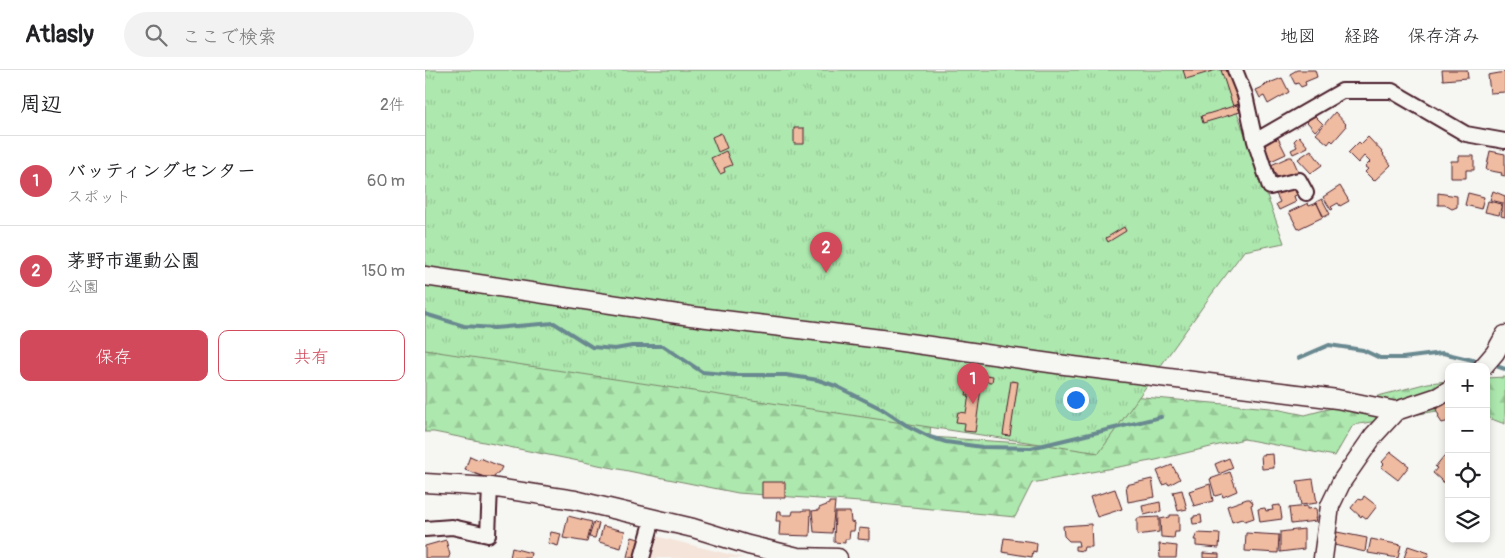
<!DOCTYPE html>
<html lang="ja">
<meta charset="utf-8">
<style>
body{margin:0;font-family:Pangolin,"Klee One",sans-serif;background:#f2f2f2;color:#202124}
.controls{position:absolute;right:15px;bottom:15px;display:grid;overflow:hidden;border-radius:10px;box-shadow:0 2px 8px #0003}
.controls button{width:45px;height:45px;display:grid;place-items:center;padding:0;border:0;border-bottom:1px solid #e0e0e0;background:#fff;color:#202124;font:25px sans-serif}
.you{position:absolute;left:650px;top:329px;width:18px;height:18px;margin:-12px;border:4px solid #fff;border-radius:50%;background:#1a73e8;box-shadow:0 0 0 8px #1a73e833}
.badge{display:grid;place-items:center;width:32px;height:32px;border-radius:50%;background:#d1495b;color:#fff;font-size:16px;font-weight:700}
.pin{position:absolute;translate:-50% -41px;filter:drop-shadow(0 1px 2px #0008)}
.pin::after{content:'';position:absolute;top:26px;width:18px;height:15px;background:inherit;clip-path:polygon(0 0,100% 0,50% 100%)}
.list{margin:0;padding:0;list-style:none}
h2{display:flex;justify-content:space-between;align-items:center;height:65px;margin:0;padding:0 20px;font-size:21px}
h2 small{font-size:16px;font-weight:400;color:#757577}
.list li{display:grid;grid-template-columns:32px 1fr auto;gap:15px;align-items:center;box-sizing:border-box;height:90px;padding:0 20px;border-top:1px solid #e0e0e0}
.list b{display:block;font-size:19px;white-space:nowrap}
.list p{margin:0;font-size:16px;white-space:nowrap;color:#757577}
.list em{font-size:16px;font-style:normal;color:#757577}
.actions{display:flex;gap:10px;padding:15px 20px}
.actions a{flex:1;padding:11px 0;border:1px solid #d1495b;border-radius:10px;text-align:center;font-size:18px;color:#d1495b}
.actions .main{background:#d1495b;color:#fff}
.icon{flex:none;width:28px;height:28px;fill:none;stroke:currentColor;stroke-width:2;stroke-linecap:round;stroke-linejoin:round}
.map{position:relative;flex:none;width:1080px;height:488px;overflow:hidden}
header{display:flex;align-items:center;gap:30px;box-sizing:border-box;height:70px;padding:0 25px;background:#fff;border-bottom:1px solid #e0e0e0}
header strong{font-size:24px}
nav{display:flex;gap:28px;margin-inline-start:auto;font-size:18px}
.search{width:350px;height:45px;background:#f2f2f2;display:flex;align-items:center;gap:12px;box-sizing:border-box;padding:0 18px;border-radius:28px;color:#757577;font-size:19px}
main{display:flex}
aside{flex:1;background:#fff}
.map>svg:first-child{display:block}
.built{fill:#f4e4da}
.forest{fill:url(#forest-firs);stroke:#7c846c}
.park{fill:url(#park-tufts);stroke:#7c846c}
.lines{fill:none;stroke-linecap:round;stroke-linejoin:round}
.stream{stroke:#698990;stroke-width:4}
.building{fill:#efbba1;stroke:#4a1f2b}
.minor-casing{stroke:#4a1f2b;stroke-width:18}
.tertiary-casing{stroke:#4a1f2b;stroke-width:21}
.minor{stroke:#f6f6f2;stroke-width:14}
.tertiary{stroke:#f6f6f2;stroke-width:18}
</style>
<header>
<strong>Atlasly</strong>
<div class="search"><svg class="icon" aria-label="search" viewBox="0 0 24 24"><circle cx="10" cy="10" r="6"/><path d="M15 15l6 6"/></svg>ここで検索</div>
<nav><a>地図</a><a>経路</a><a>保存済み</a></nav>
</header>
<main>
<aside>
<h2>周辺<small>2件</small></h2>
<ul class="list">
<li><span class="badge">1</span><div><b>バッティングセンター</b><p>スポット</p></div><em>60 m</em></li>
<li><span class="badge">2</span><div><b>茅野市運動公園</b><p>公園</p></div><em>150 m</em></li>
</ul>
<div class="actions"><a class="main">保存</a><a>共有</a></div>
</aside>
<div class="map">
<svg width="1080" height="488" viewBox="0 0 1080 488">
<defs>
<pattern id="forest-firs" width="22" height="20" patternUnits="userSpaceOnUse" patternTransform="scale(1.25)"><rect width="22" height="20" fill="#ade8ae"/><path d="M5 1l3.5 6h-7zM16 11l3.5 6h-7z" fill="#96c796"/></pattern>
<pattern id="park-tufts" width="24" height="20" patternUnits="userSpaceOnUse" patternTransform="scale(1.25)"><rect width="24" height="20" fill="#ade8ae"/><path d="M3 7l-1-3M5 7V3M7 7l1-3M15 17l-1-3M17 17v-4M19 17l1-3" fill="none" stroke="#96c796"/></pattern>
</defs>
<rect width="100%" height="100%" fill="#f6f6f2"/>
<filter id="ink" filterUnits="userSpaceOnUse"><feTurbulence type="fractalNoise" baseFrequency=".02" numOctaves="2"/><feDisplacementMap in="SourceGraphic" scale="10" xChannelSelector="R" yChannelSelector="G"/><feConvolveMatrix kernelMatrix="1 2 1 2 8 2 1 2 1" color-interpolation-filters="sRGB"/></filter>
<g filter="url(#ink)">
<path class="built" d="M230,466L319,488H224Z"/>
<path class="forest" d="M0,224L509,295L505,367L612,374L626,312L706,326L846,338L880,345L1003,313L1024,311V339L928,355L910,386L819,369L731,390L607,413L590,447L435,432L313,423L9,362H0Z
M1080,307V354L1061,347V308Z"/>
<path class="park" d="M0,0H797L859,173L819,181L786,225L674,383L0,280Z"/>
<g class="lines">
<path class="stream" d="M0,244L39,256L69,258L129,253L167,277L190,279L207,276H238L277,302L309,305H361L393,310L411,316L457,339L481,355L505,367L521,372L557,377L606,378L736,347
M874,288L904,275L938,280L955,288H978L1018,283L1056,292
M1068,295L1080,299"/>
</g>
<path class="building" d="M758,0H791L761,9Z
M796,0H803L814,34L808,36Z
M872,0H890L892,7L880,12L881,15L876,17L873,13L870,14L865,4Z
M1017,0H1042L1043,8L1018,10Z
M1080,2V22L1065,23L1063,5Z
M857,8L864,22L843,34L839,26L835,28L831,20L840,16L839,15Z
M812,35L815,42L778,53L776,46Z
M910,42L921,54L920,55L921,57L908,72L906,70L903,74L891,64Z
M889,45L898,54L890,61L882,52Z
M369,58H379V74H369Z
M296,63L302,78L293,82L287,67Z
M874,66L883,77L868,84L866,80L872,77L869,71Z
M943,67L959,84L958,85L966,95L949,111L940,102L943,99L940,97L945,92L939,86L933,93L923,83L934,72L936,74Z
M850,68L851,70L853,68L861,84L846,91L838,73Z
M886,80L897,95L886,103L873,89Z
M301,81L307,95L299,98L300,102L295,104L286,88Z
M1065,81L1080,84V106L1076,105L1077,103L1061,100Z
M1034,86H1049V100H1041V108H1026V91H1034Z
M864,87H867L874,103L871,104L870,102L862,105L863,107L860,108L859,106L853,109L846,95Z
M868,116L872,125L869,126L871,132L854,140L851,134L855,132L851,124Z
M915,116L924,131L915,136L913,133L906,137L908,139L906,140L898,127Z
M1068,121L1080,126V147L1076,146L1078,133L1065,130Z
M1013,123L1032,126V137L1027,139L1020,135H1013Z
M1043,123L1059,127L1056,139L1040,135Z
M897,129L905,144L899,147L891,132Z
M1063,131L1077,134L1074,145L1060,142Z
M883,133L884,136L892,133L898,147L873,159L864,142Z
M699,157L701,161L683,172L681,168Z
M547,303L568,306L567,312L557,311L550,362L539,361L540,353L531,352L533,342L541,343L544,325H541L543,313H546Z
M586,311L593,312L585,366L578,365Z
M1024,330V351L1017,353L1013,347L1014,346L1011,339Z
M966,382L984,396L973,410L956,397L959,394L957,392Z
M848,384L849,398L837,399L836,385Z
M1024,385V417L1008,403L1012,398L1010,397L1019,386L1021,388Z
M45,386L54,390L55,388L77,397L75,401L73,404H71L68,410L40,400Z
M804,388L808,398L794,404L790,394Z
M747,395L755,409L744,415L743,413L738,415L732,401Z
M805,402L812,421L798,427L797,424L790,426L785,409Z
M727,409L730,427L703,432L701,415Z
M888,409L892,433L876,435L872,411Z
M337,412H360V428H337Z
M785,414L788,431L769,436L764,421Z
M690,419L697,439L672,447L665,427Z
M757,420L762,439L753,441L748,422Z
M939,426L952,436L942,449L937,445L936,447L926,438L933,429L937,430Z
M822,429H825L826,431H827L828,434L826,435L829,448L820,451L817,449L807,452L802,436Z
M404,432H410L407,463L389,462L387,441L394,440V438L404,434Z
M735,432L736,441L719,445L717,436Z
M855,435L857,449L835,452L833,439L840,438L841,441L848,440L847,436Z
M882,436V439L891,438L892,448H890L891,451L866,454L864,438Z
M378,440H386L385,466L354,465L355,451H351L352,441H356V445H367L368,441H378Z
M410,442H425L426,452L430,453L429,461H425L424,469H420V473L409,472Z
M745,445H754V462H750L749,468L736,467L735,449L745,447Z
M776,445L777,453L768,454L767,448H769V446Z
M143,446L167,452L162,472L138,468Z
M734,447V462L712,465V450L713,448Z
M169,452L174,453L170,468L164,467Z
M666,454L667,477H659L658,481L650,480V476H654L653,471H644L639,466L638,456Z
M178,456L200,461L196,478L174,472Z
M434,458L444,459V470L433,469Z
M879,459V479L855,482V462Z
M126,462L136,464L133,476L123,473Z
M912,462L942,468L940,482L909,475Z
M772,463L795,464L794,478L771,476V470H769Z
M821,463L854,465L853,483L820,481Z
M207,467L217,470L212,488L202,487Z
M579,468L609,472L612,474L611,482L608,481L607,487L577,482Z
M946,469L976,475L973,488L943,483Z
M21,470L25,485L24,486V488H0V476Z
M734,474L752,476L751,488H735Z
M983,476L1004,483L1002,488H979Z
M87,478L106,483L105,488H85Z
M778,483L794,484V488H778Z"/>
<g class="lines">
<g class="minor-casing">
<path id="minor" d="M810,0L820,25L830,71L917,21H967L1041,64L1080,71
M830,71L845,117L874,110L881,123
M0,459L27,457L63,465L65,417
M217,488L228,449"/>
</g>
<g class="tertiary-casing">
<path id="tertiary" d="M0,206L266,246L456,269L632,294L912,329L971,341
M1058,297L1070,283L1080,265
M0,413L65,417L150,430L268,458L323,475L373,487L413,488
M898,488L905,436L917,411L949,365L971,341L1013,327L1024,320"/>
</g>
<use href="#minor" class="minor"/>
<use href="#tertiary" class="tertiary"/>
</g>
</g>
</svg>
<div class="controls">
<button>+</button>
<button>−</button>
<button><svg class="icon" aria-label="locate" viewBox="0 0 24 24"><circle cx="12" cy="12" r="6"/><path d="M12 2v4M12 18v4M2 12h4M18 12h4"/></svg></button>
<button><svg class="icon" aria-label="layers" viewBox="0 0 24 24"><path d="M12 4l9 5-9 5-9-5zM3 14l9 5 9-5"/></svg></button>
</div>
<div class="you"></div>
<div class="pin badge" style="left:548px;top:334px">1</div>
<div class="pin badge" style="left:401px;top:203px">2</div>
</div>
</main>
